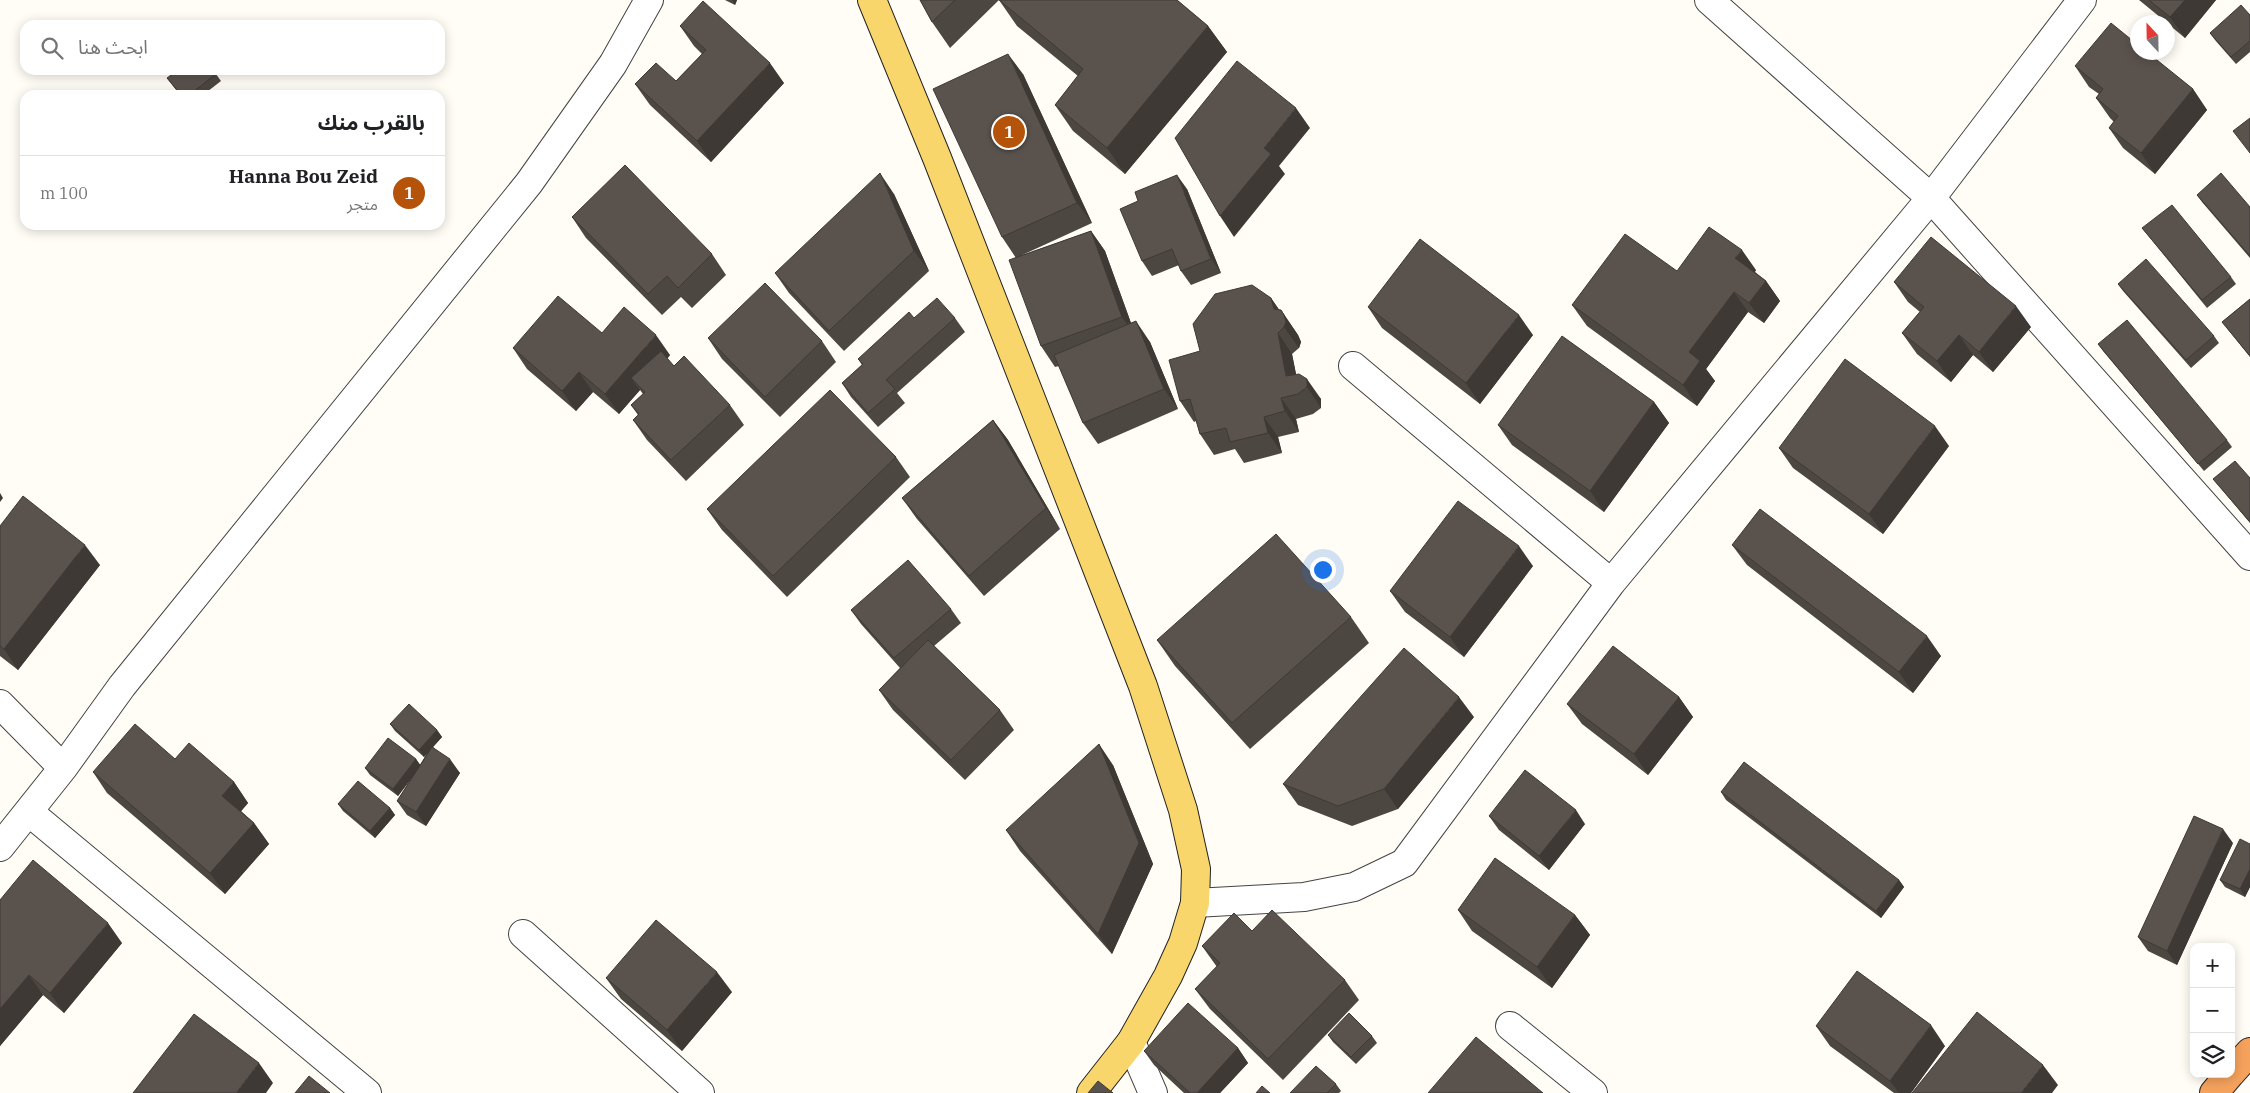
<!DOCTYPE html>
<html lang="ar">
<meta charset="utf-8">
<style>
body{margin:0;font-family:"IBM Plex Serif","Noto Sans Arabic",serif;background:#f2f2f2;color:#202124;direction:rtl}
.controls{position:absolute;right:15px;bottom:15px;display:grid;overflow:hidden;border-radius:10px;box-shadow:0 2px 12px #0003}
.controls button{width:45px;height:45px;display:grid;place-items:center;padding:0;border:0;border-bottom:1px solid #e0e0e0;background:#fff;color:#202124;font:25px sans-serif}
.compass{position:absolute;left:2130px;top:15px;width:45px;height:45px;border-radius:50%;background:#fff;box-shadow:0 2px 12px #0003;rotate:338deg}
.you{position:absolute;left:1322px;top:569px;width:18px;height:18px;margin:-12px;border:4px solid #fff;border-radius:50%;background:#1a73e8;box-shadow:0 0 0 8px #1a73e833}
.badge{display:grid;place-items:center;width:32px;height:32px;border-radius:50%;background:#b45309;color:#fff;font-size:16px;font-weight:700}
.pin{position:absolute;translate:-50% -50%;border:2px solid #fff;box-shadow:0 1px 5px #0006}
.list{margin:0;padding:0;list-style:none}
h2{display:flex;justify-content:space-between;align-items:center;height:65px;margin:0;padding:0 20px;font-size:21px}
h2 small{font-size:16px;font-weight:400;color:#757577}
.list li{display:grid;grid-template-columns:32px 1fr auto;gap:15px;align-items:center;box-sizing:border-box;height:75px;padding:0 20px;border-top:1px solid #e0e0e0}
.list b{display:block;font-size:19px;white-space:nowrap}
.list p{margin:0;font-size:16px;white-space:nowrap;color:#757577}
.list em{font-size:16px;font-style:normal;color:#757577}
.icon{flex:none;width:28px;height:28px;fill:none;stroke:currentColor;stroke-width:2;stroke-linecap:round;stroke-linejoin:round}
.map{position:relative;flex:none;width:2250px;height:1093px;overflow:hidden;direction:ltr}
.search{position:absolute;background:#fff;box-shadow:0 2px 12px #0003;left:20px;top:20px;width:425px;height:55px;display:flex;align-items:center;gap:12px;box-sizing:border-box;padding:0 18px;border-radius:15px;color:#757577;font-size:19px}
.panel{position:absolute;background:#fff;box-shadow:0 2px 12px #0003;left:20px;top:90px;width:425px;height:140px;border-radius:15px;direction:rtl}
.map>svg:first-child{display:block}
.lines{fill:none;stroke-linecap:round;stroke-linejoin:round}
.minor-casing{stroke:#444;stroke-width:30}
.major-casing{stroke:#222;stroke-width:30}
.highway-casing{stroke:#222;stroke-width:30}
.minor{stroke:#fff;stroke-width:28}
.major{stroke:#f9d66b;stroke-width:28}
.highway{stroke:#f5a25d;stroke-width:28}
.wall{fill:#4d4742}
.shaded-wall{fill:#3f3936}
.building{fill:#5a524d;stroke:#3f3936}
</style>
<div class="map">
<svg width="2250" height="1093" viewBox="0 0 2250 1093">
<rect width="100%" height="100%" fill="#fffdf5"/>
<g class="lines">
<g class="minor-casing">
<path id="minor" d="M1709,0L1931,198L2250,556
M1353,366L1611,583
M0,704L63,768
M29,812L367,1093
M0,847L63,768L122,686L529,183L613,64L649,0
M1195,903L1304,897L1354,887L1404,863L1611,583L1931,198L2082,0
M523,934L700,1093
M1510,1026L1593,1093
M1131,1042L1153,1093"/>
</g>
<g class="major-casing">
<path id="major" d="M872,0L937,158L1143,686L1183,810L1196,869L1195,903L1183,943L1168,976L1131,1042L1091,1093"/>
</g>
<g class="highway-casing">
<path id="highway" d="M2231,1073L2250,1052
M2214,1093L2230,1074"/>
</g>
<use href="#minor" class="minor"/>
<use href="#major" class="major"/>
<use href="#highway" class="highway"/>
</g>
<path class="wall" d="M725,0H737L735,5Z
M920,0H1177L1208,26L1227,52L1125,174L1073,131L1055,105L1078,76L1017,26L999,0L950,48L932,22Z
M2139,0H2216L2185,38L2168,24V22H2166Z
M2250,15V52L2236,64L2215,40L2210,33Z
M680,26L784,83L711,162L650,105L635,84L676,81L702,54L694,46Z
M2075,66L2193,89L2207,110L2155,174L2123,148L2109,128L2114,122L2110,118L2096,98L2099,94L2089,87Z
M213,70L221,81L203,95H180L167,78Z
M1023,74L1092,223L1020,256L1091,231L1105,251L1131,323L1150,342L1178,409L1098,444L1083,423L1059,366L1055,367L1041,346L1016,258L1002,237Z
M1187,189L1221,273L1191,285L1181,271L1179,265L1152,276L1142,261Z
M894,194L929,271L844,351L789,293L775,273Z
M2197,195L2250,207V258L2202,202Z
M572,217L712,254L726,275L692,308L681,297L662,315L586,238Z
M2142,228L2231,277L2236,284L2207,308Z
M1756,270L1755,272L1766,281L1780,301L1764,323L1748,312L1706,369L1715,381L1697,406L1587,326L1572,305L1677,271Z
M1894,282L2031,327L1993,372L1973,355L1951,382L1917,354L1902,333L1920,312L1908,302Z
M2118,284L2214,336L2219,343L2191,368L2123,291Z
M1271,298L1279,310H1281L1298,335L1301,342L1299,348L1292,354L1296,375L1321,399V408L1313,414L1296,419L1299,432L1278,437L1282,453L1244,463L1235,449L1214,455L1200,434L1196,421L1194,422L1180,401L1200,351Z
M2250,299V357L2222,322Z
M1368,307L1533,335L1480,404L1382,328Z
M914,318H955L965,332L897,393L905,403L878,427L851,397L842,383L862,365L858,359Z
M602,333L670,355L667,359L674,366L730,405L744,425L686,481L647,440L633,420L638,415L631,405L643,394L640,390L619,414L593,392L576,411L527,369L513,348Z
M708,338L822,341L836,362L780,417L722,359Z
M2098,344L2227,440L2232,447L2204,471L2103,351Z
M1654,402L1669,423L1604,512L1512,445L1498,425Z
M993,420L1008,440L1060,529L984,596L917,519L902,498Z
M1949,446L1883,534L1793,468L1779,448Z
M896,457L910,477L787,597L722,530L707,509Z
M2250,478V523L2219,486L2213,479Z
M0,526L100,565L18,670L0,656Z
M1732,545L1941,656L1913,693L1747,565Z
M1533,566L1464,657L1405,612L1390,591Z
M951,609L961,623L934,646L1000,710L1014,730L965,780L893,710L879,690L900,668L861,624L851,610Z
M1351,617L1369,643L1250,749L1175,666L1157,640Z
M1679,697L1693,717L1648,775L1582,724L1567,704Z
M1474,717L1398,809L1352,826L1298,805L1283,784Z
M390,724L437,730L442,737L433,747L460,773L426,826L407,815L397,801L411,779L398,796L370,775L365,768L416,759L420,765L427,753L424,757L395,731Z
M175,759L234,782L248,803L241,811L254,823L269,844L225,894L107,793L93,772Z
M1113,765L1153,864L1112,954L1020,851L1006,830Z
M1721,792L1899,880L1904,887L1881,918L1726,800Z
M338,804L390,808L395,815L375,838L343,811Z
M1489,816L1585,824L1549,870L1499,830Z
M2233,843L2177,965L2148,951L2138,937Z
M2250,844V887L2245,897L2225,887L2220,880Z
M0,900L122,943L64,1013L43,995L0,1046Z
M1458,910L1575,915L1590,935L1552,988L1472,931Z
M1252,931L1345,980L1359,1000L1283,1080L1210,1009L1195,989L1217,967L1202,946Z
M606,978L732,992L682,1051L621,999Z
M1816,1026L1945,1046L1911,1093H1894L1830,1046Z
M1328,1035L1372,1036L1377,1043L1356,1064L1333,1042Z
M1238,1048L1248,1063L1220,1093H1184L1154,1065L1144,1051Z
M1336,1084L1341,1091L1339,1093H1290Z"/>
<path class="shaded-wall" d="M732,0H737L735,5Z
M2185,0H2216L2185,38L2170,17Z
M1208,26L1227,52L1125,174L1107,148Z
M1008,54L1023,74L1092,223L1077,203Z
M770,63L784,83L711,162L697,141Z
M2193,89L2207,110L2155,174L2141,153Z
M1296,108L1310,128L1279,166L1285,174L1234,237L1220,216L1264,148Z
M880,173L894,194L929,271L914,251Z
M1177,175L1187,189L1221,273L1211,259Z
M1091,231L1105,251L1136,337L1122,317Z
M1742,250L1756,270L1750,278L1735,258Z
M1766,281L1780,301L1764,323L1749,303Z
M1734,292L1748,312L1706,369L1715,381L1697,406L1683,385L1689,352Z
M1271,298L1285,318L1281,310L1298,335L1301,342L1299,348L1284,327L1274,309Z
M2016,306L2031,327L1993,372L1979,352Z
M1519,315L1533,335L1480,404L1466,383Z
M1136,321L1150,342L1178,409L1164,389Z
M1278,333L1292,354L1300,393L1298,394L1300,397L1286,376Z
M656,335L670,355L642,389L631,378L640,390L619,414L605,394Z
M1959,335L1973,355L1951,382L1937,361Z
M579,372L593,392L576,411L562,391Z
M1307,379L1321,399V408L1307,387Z
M1281,398L1296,419L1299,432L1285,411Z
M1654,402L1669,423L1604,512L1590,491Z
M1264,417L1278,437L1282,453L1268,433Z
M993,420L1008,440L1060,529L1046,508Z
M1935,426L1949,446L1883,534L1869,514Z
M0,493L3,498L0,502Z
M85,545L100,565L18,670L4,649Z
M1519,546L1533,566L1464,657L1450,637Z
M1927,636L1941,656L1913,693L1899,672Z
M1459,697L1474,717L1398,809L1384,789Z
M1679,697L1693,717L1648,775L1634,754Z
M437,730L442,737L424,757L419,750Z
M1099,744L1113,765L1153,864L1112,954L1098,934Z
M416,759L421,766L398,796L393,789Z
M450,759L460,773L426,826L416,812Z
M234,782L248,803L237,816L222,796Z
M390,808L395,815L375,838L370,831Z
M1576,810L1585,824L1549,870L1539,856Z
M254,823L269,844L225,894L210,873Z
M2223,829L2233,843L2177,965L2167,951Z
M2250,869V887L2245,897L2240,889Z
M1899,880L1904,887L1881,918L1876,911Z
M1575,915L1590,935L1552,988L1537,967Z
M108,923L122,943L64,1013L50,993Z
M717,972L732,992L682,1051L667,1030Z
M29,975L43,995L0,1046V1009Z
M1931,1025L1945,1046L1911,1093H1899L1890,1081Z
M1238,1048L1248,1063L1220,1093H1197Z
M259,1063L273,1083L266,1093H236Z
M2043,1065L2058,1085L2052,1093H2021Z"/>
<path class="building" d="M920,0H955L932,22Z
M999,0H1177L1208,26L1107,148L1055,105L1083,69Z
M2149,0H2185L2170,17Z
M703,1L770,63L697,141L635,84L656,63L676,81L706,50L680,26Z
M2241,5L2250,15V41L2231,57L2210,33Z
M2111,23L2138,45V52H2147L2193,89L2141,153L2109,128L2118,116L2096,98L2103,89L2075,66Z
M1008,54L1077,203L1002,237L933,89Z
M1237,61L1296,108L1264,148L1271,154L1220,216L1175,138Z
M178,70H213L216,74L189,95H181L167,78Z
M2250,118V153L2233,131Z
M625,165L712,254L678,288L667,276L648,294L572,217Z
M880,173L914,251L829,331L775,273Z
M2221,173L2250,207V256L2197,195Z
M1177,175L1211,259L1181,271L1172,249L1142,261L1120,209L1138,201L1135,192Z
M2172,205L2231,277L2202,300L2142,228Z
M1709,227L1742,250L1735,258L1766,281L1749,303L1734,292L1689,352L1700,361L1683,385L1572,305L1625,234L1677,271Z
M1091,231L1122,317L1041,346L1009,260Z
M1931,237L2016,306L1979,352L1959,335L1937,361L1902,333L1924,307L1894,282Z
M1420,239L1519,315L1466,383L1368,307Z
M2146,259L2214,336L2186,360L2118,284Z
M765,283L822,341L765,397L708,338Z
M1252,285L1271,298L1274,309L1281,310L1284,315L1286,322L1284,327L1278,333L1286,376L1299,374L1307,379V387L1298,394L1281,398L1285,411L1264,417L1268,433L1230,442L1226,428L1200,434L1190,399L1180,401L1169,360L1200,351L1193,324L1215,294Z
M558,296L602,333L624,307L656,335L605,394L579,372L562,391L513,348Z
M937,298L955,318L886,380L895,389L868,413L842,383L863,364L858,359L909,312L914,318Z
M2250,299V356L2222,322Z
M2127,320L2227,440L2198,464L2098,344Z
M1136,321L1164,389L1083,423L1054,355Z
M1562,336L1654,402L1590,491L1498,425Z
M661,351L674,366L684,356L730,405L671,460L633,420L639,414L631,405L645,392L631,378Z
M1845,359L1935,426L1869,514L1779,448Z
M830,390L896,457L773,576L707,509Z
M993,420L1046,508L969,576L902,498Z
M2235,461L2250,478V522L2213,479Z
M23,496L85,545L4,649L0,646V526Z
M1458,501L1519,546L1450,637L1390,591Z
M1760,509L1927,636L1899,672L1732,545Z
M1276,534L1351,617L1232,723L1157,640Z
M908,560L951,609L894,658L851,610Z
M928,640L1000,710L951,760L879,690Z
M1613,646L1679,697L1634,754L1567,704Z
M1404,648L1459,697L1384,789L1338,806L1283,784Z
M409,704L437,730L419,750L390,724Z
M135,724L175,759L189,743L234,782L222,796L254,823L210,873L93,772Z
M388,738L416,759L393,789L365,768Z
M1099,744L1139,843L1098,934L1006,830Z
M432,747L450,759L416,812L397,801Z
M1744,762L1899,880L1876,911L1721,792Z
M1525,770L1576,810L1539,856L1489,816Z
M358,781L390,808L370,831L338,804Z
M2194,816L2223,829L2167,951L2138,937Z
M2240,839L2250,844V869L2240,889L2220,880Z
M1495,858L1575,915L1537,967L1458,910Z
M33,860L108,923L50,993L29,975L0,1009V900Z
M1272,910L1345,980L1268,1059L1195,989L1220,963L1202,946L1234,913L1252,931Z
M656,920L717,972L667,1030L606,978Z
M1857,971L1931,1025L1890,1081L1816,1026Z
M1188,1003L1238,1048L1197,1093H1190L1144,1051Z
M1977,1012L2043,1065L2021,1093H1912Z
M1349,1013L1372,1036L1351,1057L1328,1035Z
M194,1014L259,1063L236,1093H133Z
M1476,1037L1543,1093H1428Z
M1316,1066L1336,1084L1327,1093H1290Z
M309,1076L330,1093H295Z
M1098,1081L1113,1093H1088Z
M1262,1086L1270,1093H1256Z"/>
</svg>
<div class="controls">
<button>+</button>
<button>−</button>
<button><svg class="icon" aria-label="layers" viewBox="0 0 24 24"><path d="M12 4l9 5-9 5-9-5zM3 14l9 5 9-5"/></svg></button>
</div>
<svg class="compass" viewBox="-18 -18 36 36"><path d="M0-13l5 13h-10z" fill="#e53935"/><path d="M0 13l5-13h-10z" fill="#757577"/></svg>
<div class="you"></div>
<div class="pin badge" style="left:1009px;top:132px">1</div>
<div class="search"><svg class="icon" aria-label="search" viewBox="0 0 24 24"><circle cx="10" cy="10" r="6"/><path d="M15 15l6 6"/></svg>ابحث هنا</div>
<section class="panel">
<h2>بالقرب منك<small></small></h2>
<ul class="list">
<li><span class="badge">1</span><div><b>Hanna Bou Zeid</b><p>متجر</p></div><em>100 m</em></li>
</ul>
</section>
</div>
